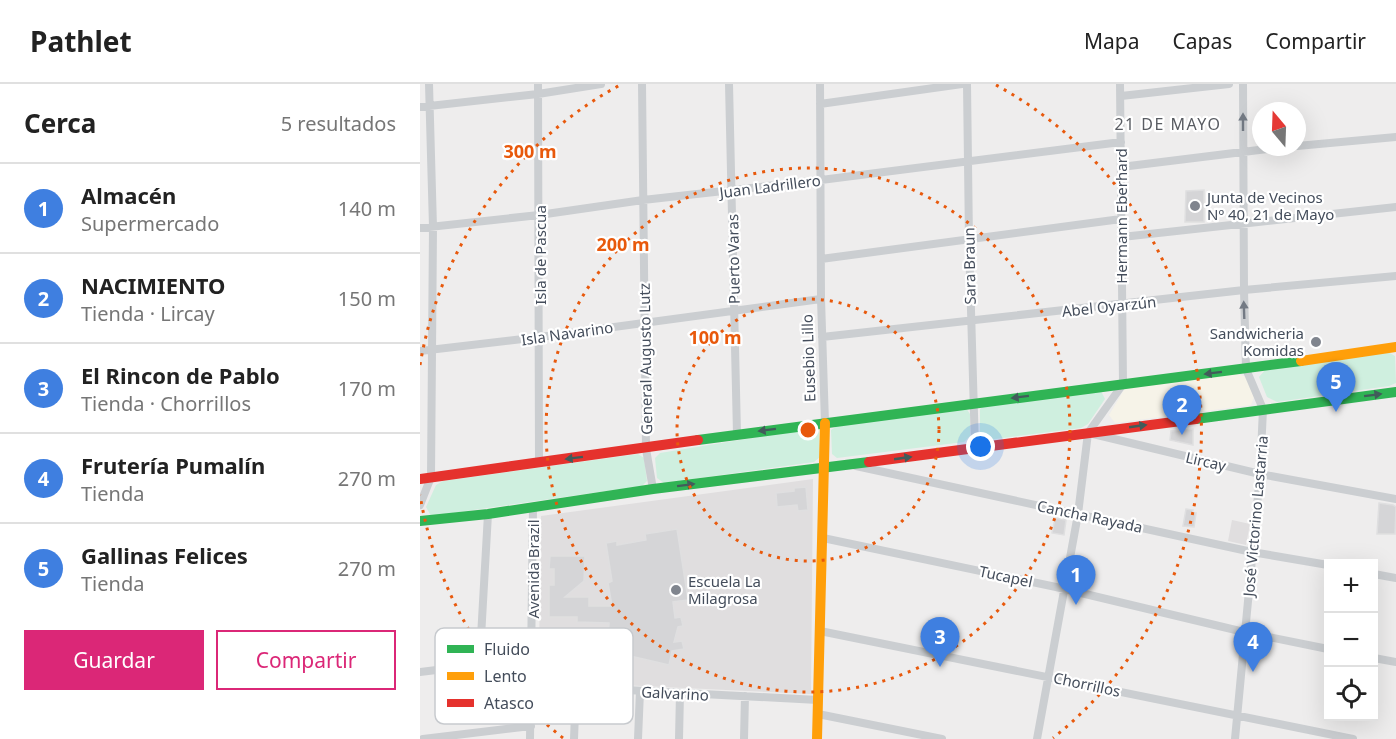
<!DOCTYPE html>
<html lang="es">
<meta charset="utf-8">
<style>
body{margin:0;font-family:"Noto Sans",sans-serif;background:#f6f6f6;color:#222}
.controls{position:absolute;right:18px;bottom:18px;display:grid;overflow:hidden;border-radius:0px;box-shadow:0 6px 24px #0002}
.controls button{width:54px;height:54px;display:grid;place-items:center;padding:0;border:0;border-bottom:2px solid #e0e0e0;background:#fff;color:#222;font:30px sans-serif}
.compass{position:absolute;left:832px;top:18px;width:54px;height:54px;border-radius:50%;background:#fff;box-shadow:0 6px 24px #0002;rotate:341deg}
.you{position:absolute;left:561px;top:363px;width:21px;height:21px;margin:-15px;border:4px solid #fff;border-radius:50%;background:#1a73e8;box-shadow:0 0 0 9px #1a73e833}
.badge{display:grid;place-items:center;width:39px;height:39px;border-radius:50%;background:#db2777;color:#fff;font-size:20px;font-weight:700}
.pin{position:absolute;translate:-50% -50px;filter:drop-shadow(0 2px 3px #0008)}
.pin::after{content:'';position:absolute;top:32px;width:21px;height:18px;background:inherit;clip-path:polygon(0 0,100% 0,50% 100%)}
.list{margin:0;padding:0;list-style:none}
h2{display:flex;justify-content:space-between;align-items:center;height:78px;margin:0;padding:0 24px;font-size:26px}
h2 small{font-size:20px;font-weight:400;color:#767676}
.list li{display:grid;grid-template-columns:39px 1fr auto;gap:18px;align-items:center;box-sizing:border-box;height:90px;padding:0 24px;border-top:2px solid #e0e0e0}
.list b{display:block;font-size:22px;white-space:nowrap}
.list p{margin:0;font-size:20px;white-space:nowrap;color:#767676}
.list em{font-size:20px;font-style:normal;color:#767676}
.actions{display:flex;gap:12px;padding:18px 24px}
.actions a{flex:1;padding:14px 0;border:2px solid #db2777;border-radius:0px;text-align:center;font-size:21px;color:#db2777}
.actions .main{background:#db2777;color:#fff}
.icon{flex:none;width:33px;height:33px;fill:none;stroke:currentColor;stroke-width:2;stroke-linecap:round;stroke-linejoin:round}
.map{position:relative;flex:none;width:976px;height:655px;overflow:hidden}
header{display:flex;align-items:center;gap:36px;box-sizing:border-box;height:84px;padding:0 30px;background:#fff;border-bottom:2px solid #e0e0e0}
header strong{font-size:28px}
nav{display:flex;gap:33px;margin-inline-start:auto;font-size:21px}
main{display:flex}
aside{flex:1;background:#fff}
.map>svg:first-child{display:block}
.commercial{fill:#f6f3e8}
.education{fill:#e0dedf}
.green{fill:#cfefdf}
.building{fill:#d5d5d7;stroke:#dfdfe0;stroke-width:1.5}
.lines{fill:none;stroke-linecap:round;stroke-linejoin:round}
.street{stroke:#cbced1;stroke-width:8}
.fast{stroke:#30b455;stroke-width:10}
.slow{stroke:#ff9f0a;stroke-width:10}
.jam{stroke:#e5322d;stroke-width:10}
.oneway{fill:#737a84}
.oneway2{fill:#415c5a}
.ring{fill:none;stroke:#e8590c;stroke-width:3;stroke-dasharray:3 6}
.poi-dot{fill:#80858e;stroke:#fff;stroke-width:2}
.labels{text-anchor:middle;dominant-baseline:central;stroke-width:4.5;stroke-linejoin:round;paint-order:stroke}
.street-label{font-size:15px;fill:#444d5b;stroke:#fff}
.poi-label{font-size:15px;fill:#444d5b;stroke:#fff;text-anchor:start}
.neighbourhood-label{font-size:16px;letter-spacing:1.5px;fill:#595c62;stroke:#fff}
.key{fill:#fff;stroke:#c7cace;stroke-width:1.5}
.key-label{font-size:16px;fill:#444d5b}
.centre{fill:#e8590c;stroke:#fff;stroke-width:3}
.ring-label{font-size:18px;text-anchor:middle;font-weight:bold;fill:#e8590c;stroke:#fff;stroke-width:4.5;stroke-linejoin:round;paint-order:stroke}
</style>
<header>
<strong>Pathlet</strong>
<nav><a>Mapa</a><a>Capas</a><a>Compartir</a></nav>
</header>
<main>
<aside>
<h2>Cerca<small>5 resultados</small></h2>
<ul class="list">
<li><span class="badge" style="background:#3f7fe0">1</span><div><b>Almacén</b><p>Supermercado</p></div><em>140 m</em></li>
<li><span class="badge" style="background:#3f7fe0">2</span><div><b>NACIMIENTO</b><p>Tienda · Lircay</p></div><em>150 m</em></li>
<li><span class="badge" style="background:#3f7fe0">3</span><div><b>El Rincon de Pablo</b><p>Tienda · Chorrillos</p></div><em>170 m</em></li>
<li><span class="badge" style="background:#3f7fe0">4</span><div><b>Frutería Pumalín</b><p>Tienda</p></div><em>270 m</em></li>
<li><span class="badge" style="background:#3f7fe0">5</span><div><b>Gallinas Felices</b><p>Tienda</p></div><em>270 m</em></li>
</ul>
<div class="actions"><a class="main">Guardar</a><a>Compartir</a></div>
</aside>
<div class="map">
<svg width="976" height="655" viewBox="0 0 976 655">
<rect width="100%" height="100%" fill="#eeeded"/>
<path class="commercial" d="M816,289L826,293L834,313L831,321L695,339L689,331L704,306L714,301Z"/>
<path class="education" d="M393,395L391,610L179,600L180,566L119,567L121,432Z
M812,436L830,440L826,461L808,457Z"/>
<path class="green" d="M968,268L975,272L976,299L969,302L857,318L847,313L839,293L845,286Z
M681,307L685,315L668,340L661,344L567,356L560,350V325L566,320Z
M546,324L550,330V352L544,358L417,374L412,370L411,346L419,341Z
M392,344L399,349L400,373L394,378L244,399L237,394L235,374L240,369Z
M218,370L224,374L227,397L222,402L11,432L6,423L16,401L23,397Z"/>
<path class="building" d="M784,106V138H765L766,107Z
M773,345V361L750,356L751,347Z
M386,403L388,426L378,427L377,421L357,423L356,409L374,407V404Z
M959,419L973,421L976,423L975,450H957Z
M766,425L773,426L772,429H776L774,443L763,442Z
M635,434L646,436L644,451L632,449Z
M257,445L268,516L253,518L255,534L261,533L263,542L258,543L254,558L262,557L264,565L252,567L249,581L210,572V576L187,574L189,539L157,538V533H129V501H134V485H129L130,472H165L164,497L145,513H169V522H192L188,499L192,497L186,459L197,457V461L226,456L225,450Z"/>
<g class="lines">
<path class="street" d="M118,0L119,378
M222,0L226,365L233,405
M309,0L317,350
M400,0L401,215L405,339
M547,0L549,157L555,364
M701,12L809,0
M400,20L542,0
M0,23L118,10L181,0
M877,62L976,53
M701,83L863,63
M0,144L119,131L223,116L401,96L701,58
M702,153L976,123
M401,175L701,135
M402,253L824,206L976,192
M0,267L120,253L401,215
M673,350L840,390L976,415
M436,382L832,468L908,481
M0,421L11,393L13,143L9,0
M403,454L636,503L824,548L908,565
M954,490L976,494
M400,547L933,655
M61,553L68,430
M954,574L976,578
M0,588L113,574
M112,601L398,616
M398,630L522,655
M3,655L111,642
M110,655L113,424
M154,655L156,604
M218,655L220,607
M259,655L260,609
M324,655L325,612
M617,655L658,430L668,349L703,300L700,0
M815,655L840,390L843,325L826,285L824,206L823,0"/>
<path class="fast" d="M776,335L976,308
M278,356L881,277
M0,437L68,430L233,405L449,378"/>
<path class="slow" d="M881,277L976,263
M397,655L405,339"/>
<path class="jam" d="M449,378L776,335
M0,395L278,356"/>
</g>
<defs><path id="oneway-solid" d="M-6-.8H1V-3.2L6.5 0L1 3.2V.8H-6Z" transform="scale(1.5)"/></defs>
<g class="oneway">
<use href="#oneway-solid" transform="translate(823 38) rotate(-90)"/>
<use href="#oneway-solid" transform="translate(824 226) rotate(-92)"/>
</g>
<g class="oneway2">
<use href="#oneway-solid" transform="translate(793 289) rotate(173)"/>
<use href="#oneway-solid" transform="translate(953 311) rotate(-7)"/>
<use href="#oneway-solid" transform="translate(600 313) rotate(173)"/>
<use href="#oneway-solid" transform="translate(718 342) rotate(-8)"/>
<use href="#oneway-solid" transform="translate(347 346) rotate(173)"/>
<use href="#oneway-solid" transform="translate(154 374) rotate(173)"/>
<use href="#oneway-solid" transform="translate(483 374) rotate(-8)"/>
<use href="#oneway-solid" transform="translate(266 401) rotate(-7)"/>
</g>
<g class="ring">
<circle cx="388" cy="346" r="131"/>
<circle cx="388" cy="346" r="262"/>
<path d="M143 654A393 393 0 0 1 0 411M0 281A393 393 0 0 1 200 1M576 1A393 393 0 0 1 633 654"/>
</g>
<g class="poi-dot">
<circle cx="775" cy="122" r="6"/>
<circle cx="896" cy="258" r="6"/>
<circle cx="256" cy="506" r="6"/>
</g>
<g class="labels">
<g class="street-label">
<text transform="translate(350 102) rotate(-7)">Juan Ladrillero</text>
<text transform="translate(701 132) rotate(-90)">Hermann Eberhard</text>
<text transform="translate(120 171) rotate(-90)">Isla de Pascua</text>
<text transform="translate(313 175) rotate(-91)">Puerto Varas</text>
<text transform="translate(549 182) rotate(-91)">Sara Braun</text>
<text transform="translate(689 222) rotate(-6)">Abel Oyarzún</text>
<text transform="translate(147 249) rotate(-8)">Isla Navarino</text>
<text transform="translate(388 274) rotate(-92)">Eusebio Lillo</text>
<text transform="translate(225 275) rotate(-91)">General Augusto Lutz</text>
<text transform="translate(786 377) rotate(13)">Lircay</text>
<text transform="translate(670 432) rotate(12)">Cancha Rayada</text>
<text transform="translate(835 432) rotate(-85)">José Victorino Lastarria</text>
<text transform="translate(113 485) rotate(-90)">Avenida Brazil</text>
<text transform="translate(586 492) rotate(12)">Tucapel</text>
<text transform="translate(667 600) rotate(12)">Chorrillos</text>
<text transform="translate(255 609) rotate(3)">Galvarino</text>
</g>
<g class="poi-label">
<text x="787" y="113">Junta de Vecinos<tspan x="787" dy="17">Nº 40, 21 de Mayo</tspan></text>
<text x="884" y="249" text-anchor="end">Sandwicheria<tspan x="884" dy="17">Komidas</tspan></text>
<text x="268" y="497">Escuela La<tspan x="268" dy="17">Milagrosa</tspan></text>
</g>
<g class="neighbourhood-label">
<text x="748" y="40">21 DE MAYO</text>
</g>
</g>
<rect x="15" y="544" width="198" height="96" rx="9" class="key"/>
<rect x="27" y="561" width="27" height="8" fill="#30b455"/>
<rect x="27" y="588" width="27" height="8" fill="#ff9f0a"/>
<rect x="27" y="615" width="27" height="8" fill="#e5322d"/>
<g class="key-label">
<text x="64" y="571">Fluido</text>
<text x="64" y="598">Lento</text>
<text x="64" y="625">Atasco</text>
</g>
<circle cx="388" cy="346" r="9" class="centre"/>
<g class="ring-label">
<text x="110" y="74">300 m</text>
<text x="203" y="167">200 m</text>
<text x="295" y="260">100 m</text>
</g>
</svg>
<div class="controls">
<button>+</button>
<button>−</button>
<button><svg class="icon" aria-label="locate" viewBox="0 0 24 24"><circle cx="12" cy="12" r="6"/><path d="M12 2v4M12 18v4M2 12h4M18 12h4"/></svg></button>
</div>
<svg class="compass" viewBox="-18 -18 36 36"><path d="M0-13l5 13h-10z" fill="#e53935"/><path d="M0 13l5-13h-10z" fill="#767676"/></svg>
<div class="you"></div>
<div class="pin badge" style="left:656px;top:521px;background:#3f7fe0">1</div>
<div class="pin badge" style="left:762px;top:351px;background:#3f7fe0">2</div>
<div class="pin badge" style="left:520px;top:583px;background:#3f7fe0">3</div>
<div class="pin badge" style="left:833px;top:588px;background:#3f7fe0">4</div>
<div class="pin badge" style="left:916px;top:328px;background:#3f7fe0">5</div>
</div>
</main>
